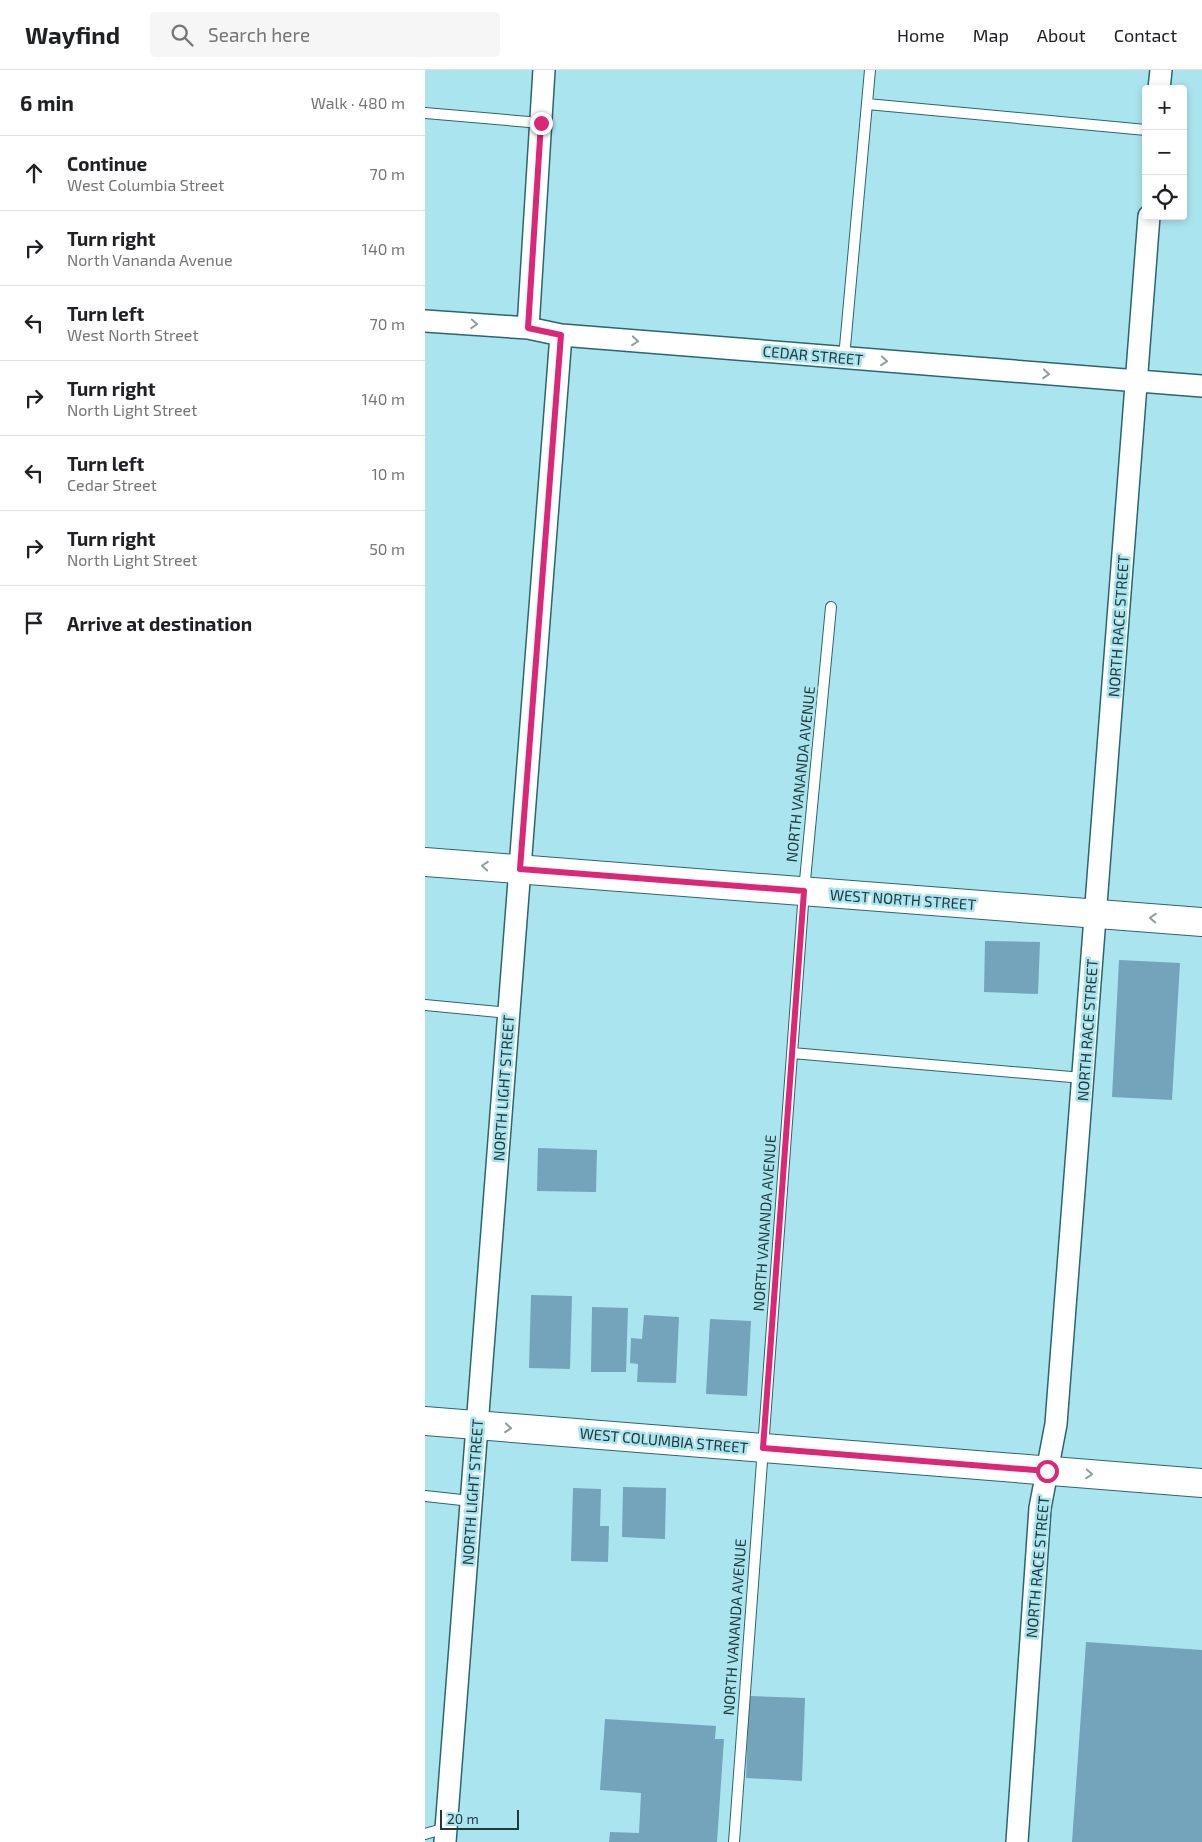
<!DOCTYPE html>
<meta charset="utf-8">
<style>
body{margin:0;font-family:"Exo 2",sans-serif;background:#f6f6f6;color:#202124}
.controls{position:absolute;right:15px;top:15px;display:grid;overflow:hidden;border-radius:5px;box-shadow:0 2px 8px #0003}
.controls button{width:45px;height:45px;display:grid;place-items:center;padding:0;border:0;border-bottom:1px solid #e0e0e0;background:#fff;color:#202124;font:25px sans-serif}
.scale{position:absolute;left:15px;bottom:12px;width:79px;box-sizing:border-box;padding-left:5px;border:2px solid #21393d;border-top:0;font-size:14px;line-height:18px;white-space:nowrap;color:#21393d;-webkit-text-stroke:4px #aae5ef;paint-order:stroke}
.stop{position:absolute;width:15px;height:15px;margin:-11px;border:4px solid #db2777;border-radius:50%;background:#fff}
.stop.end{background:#db2777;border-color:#fff;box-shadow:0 1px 5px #0008}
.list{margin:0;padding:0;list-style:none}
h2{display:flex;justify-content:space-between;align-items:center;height:65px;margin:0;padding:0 20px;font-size:21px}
h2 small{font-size:16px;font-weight:400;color:#757577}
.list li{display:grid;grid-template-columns:32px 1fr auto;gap:15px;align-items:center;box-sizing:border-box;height:75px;padding:0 20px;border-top:1px solid #e0e0e0}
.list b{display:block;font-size:19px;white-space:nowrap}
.list p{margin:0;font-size:16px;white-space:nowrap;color:#757577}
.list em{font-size:16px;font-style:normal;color:#757577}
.icon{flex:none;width:28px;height:28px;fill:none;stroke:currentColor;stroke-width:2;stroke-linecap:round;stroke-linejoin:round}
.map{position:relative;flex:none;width:777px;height:1772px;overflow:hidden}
header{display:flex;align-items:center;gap:30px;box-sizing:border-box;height:70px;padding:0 25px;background:#fff;border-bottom:1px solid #e0e0e0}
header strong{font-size:24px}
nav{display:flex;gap:28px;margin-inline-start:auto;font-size:18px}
.search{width:350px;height:45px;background:#f6f6f6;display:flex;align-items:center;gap:12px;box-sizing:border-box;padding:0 18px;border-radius:5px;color:#757577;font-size:19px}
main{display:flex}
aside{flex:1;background:#fff}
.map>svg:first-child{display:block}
.building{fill:#73a4bb}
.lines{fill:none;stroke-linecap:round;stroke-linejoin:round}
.lane-casing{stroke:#2b666e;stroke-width:12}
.street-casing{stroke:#2b666e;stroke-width:24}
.primary-casing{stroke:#2b666e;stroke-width:30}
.lane{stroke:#fff;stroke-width:10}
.street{stroke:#fff;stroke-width:21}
.primary{stroke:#fff;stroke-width:28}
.oneway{stroke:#909c9e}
.route{stroke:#db2777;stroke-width:6}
.labels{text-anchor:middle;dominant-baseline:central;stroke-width:5;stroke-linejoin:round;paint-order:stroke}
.street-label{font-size:15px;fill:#21393d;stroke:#aae5ef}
</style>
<header>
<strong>Wayfind</strong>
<div class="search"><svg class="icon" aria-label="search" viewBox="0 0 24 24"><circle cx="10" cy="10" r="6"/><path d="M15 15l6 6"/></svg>Search here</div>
<nav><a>Home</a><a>Map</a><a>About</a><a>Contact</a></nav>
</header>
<main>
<aside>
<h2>6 min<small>Walk · 480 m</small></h2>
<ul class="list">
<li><svg class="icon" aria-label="ahead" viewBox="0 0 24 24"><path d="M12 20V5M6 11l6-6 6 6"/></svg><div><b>Continue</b><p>West Columbia Street</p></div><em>70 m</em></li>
<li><svg class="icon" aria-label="right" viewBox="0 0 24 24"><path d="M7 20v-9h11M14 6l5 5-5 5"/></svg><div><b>Turn right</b><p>North Vananda Avenue</p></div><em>140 m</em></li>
<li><svg class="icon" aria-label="left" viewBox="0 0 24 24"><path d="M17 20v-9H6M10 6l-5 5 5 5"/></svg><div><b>Turn left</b><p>West North Street</p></div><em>70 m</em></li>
<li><svg class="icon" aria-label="right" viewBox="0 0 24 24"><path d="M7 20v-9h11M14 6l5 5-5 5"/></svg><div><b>Turn right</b><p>North Light Street</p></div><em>140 m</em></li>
<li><svg class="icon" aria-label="left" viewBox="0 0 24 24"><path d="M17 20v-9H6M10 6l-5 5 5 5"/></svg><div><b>Turn left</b><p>Cedar Street</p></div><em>10 m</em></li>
<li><svg class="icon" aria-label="right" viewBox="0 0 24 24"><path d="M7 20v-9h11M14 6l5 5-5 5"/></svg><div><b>Turn right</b><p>North Light Street</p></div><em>50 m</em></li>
<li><svg class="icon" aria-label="arrive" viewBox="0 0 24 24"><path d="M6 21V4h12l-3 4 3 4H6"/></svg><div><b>Arrive at destination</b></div></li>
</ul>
</aside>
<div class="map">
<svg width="777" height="1772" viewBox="0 0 777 1772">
<rect width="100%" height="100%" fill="#aae5ef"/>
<path class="building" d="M560,871L615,872L613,924L559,922Z
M694,890L755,893L747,1030L687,1027Z
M113,1078L172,1080L171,1122L112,1121Z
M106,1225L147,1226L145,1299L104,1298Z
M167,1237L203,1238L201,1302H166Z
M219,1245L254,1247L251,1313L212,1312L213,1294L205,1293L206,1268L217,1269Z
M285,1249L326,1251L322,1326L281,1324Z
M198,1417L241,1418L240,1469L197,1467Z
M148,1418L176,1419L175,1456H184L183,1492L146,1491Z
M661,1572L777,1580V1772H647Z
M324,1626L380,1628L377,1711L321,1708Z
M180,1649L291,1656L290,1669H299L292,1772H184L185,1762L214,1763L216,1723L175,1720Z"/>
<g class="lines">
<g class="lane-casing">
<path id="lane" d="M442,34L721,60
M0,43L116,53
M419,288L445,0
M0,935L84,943
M367,983L658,1008
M0,1426L46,1431
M0,1764L21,1758
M309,1772L379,821L406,537"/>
</g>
<g class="street-casing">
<path id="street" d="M734,19L736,0
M0,251L103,258L136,265L777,316
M103,258L119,0
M20,1772L136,265
M592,1772L615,1438L631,1354L724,146"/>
</g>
<g class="primary-casing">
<path id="primary" d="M0,792L777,852
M0,1351L777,1413"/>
</g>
<use href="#lane" class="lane"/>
<use href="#street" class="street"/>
<use href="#primary" class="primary"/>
</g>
<defs><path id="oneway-chevron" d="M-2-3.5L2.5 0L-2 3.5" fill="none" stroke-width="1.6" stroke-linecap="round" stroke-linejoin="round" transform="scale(1.25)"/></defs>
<g class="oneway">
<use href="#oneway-chevron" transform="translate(49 254) rotate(4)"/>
<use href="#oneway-chevron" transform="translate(210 271) rotate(5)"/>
<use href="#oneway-chevron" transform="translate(459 291) rotate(5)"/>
<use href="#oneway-chevron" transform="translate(621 304) rotate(5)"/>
<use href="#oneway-chevron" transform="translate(60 796) rotate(-176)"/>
<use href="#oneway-chevron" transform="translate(728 848) rotate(-176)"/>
<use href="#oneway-chevron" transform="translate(83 1358) rotate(5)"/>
<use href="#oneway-chevron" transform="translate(664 1404) rotate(4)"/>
</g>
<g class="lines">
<path class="route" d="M116,53L103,258L136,265L95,799L379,821L338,1378L622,1401"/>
</g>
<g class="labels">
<g class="street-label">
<text transform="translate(388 285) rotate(5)">CEDAR STREET</text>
<text transform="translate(693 556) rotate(-86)">NORTH RACE STREET</text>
<text transform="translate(375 704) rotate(-84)">NORTH VANANDA AVENUE</text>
<text transform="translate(478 829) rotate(4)">WEST NORTH STREET</text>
<text transform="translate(662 960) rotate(-86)">NORTH RACE STREET</text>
<text transform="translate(78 1018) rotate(-86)">NORTH LIGHT STREET</text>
<text transform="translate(339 1153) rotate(-86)">NORTH VANANDA AVENUE</text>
<text transform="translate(239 1370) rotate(5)">WEST COLUMBIA STREET</text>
<text transform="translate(47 1422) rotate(-86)">NORTH LIGHT STREET</text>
<text transform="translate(612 1497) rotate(-85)">NORTH RACE STREET</text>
<text transform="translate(309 1557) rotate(-86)">NORTH VANANDA AVENUE</text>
</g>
</g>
</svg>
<div class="controls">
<button>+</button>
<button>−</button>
<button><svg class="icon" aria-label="locate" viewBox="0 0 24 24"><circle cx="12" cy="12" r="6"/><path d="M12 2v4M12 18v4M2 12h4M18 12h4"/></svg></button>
</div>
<div class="scale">20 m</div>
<div class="stop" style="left:622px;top:1401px"></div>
<div class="stop end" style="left:116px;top:53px"></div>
</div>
</main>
